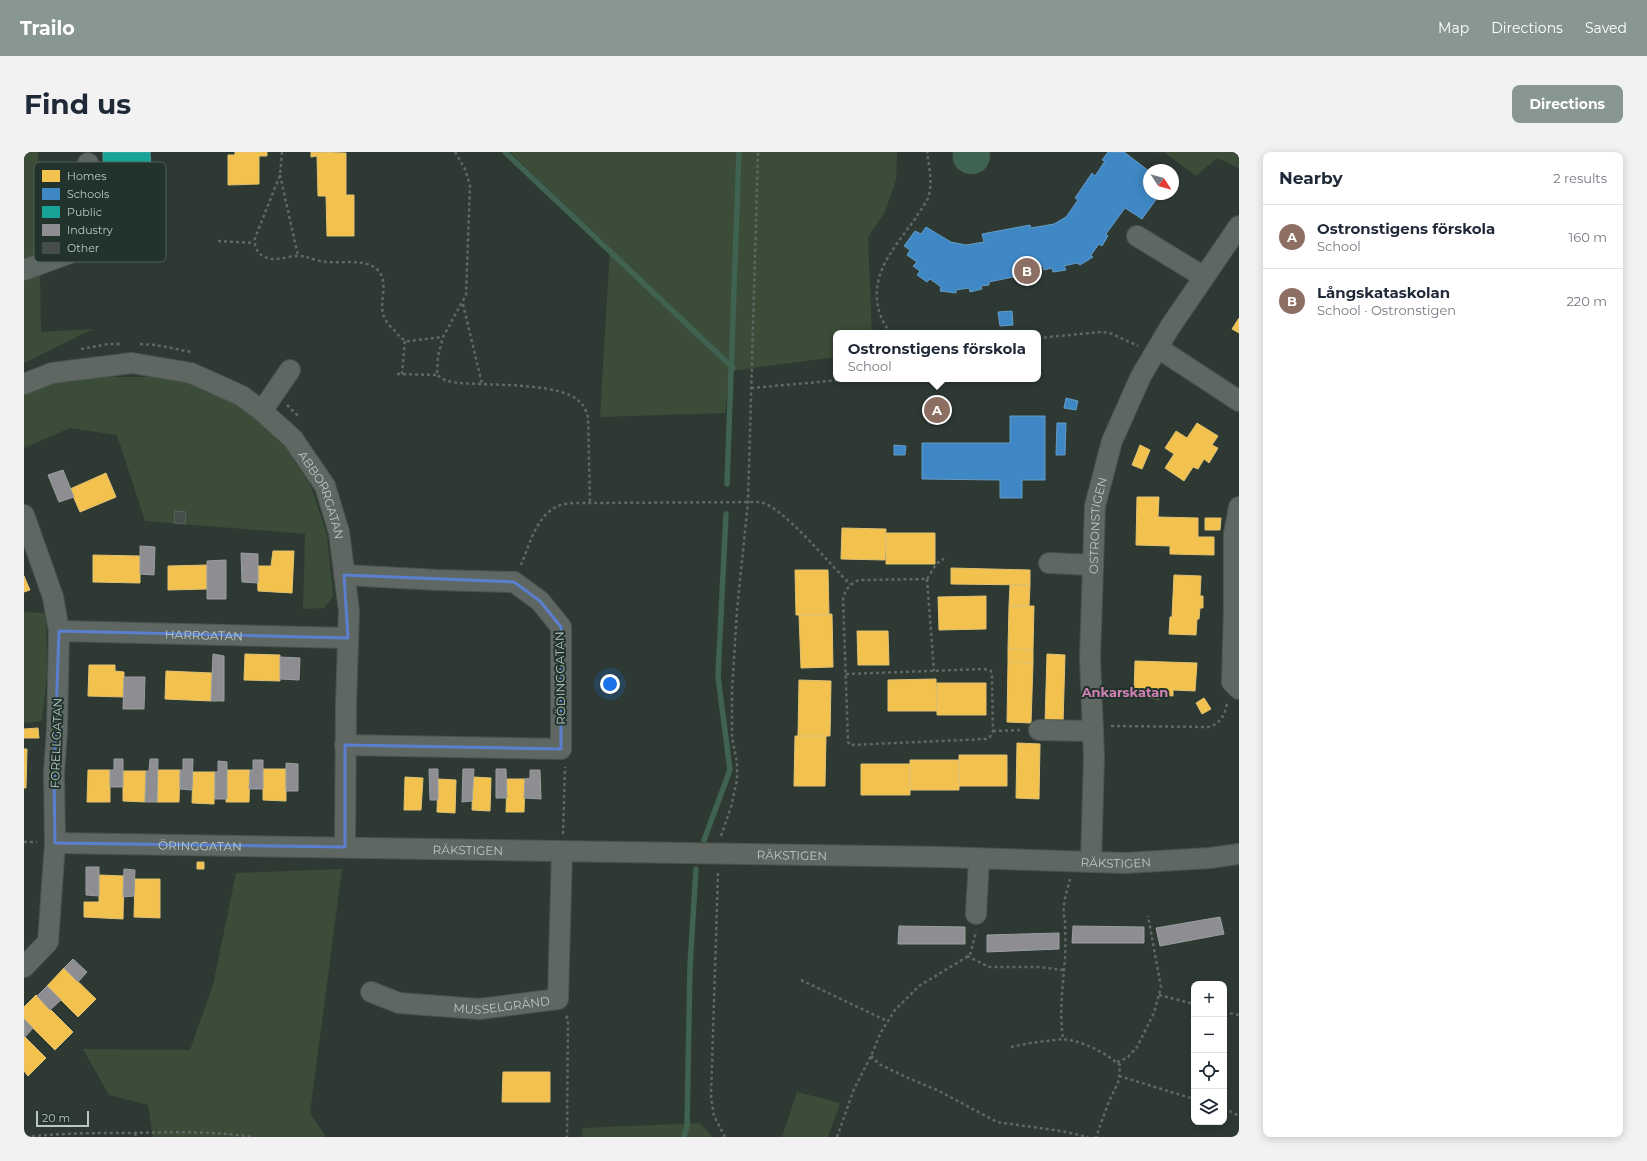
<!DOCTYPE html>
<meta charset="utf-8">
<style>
body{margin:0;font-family:Montserrat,sans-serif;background:#f2f2f3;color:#1f2937}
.controls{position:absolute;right:12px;bottom:12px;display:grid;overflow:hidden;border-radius:8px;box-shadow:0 2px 10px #0003}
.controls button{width:36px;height:36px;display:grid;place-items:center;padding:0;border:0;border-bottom:1px solid #e0e1e3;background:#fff;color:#1f2937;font:20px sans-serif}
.compass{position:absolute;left:1119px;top:12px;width:36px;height:36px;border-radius:50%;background:#fff;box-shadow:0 2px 10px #0003;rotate:126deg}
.scale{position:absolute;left:12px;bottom:10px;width:53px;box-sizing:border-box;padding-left:4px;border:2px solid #b9c9c2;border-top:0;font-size:11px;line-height:14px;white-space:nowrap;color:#b9c9c2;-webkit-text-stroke:3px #21332b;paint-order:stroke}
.you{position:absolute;left:586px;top:532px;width:14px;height:14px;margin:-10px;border:3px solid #fff;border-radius:50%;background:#1a73e8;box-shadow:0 0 0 6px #1a73e833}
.badge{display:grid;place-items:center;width:26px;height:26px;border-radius:50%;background:#889790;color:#fff;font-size:13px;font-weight:700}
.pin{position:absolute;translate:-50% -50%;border:2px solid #fff;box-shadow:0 1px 4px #0006}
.popup{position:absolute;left:809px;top:178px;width:208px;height:52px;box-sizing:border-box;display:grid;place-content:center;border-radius:8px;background:#fff;filter:drop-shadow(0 1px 3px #0005);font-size:13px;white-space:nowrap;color:#747a83}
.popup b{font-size:15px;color:#1f2937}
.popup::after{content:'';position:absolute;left:50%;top:100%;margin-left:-8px;border:8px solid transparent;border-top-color:#fff}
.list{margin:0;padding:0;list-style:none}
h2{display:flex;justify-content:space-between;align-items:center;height:52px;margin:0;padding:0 16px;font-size:17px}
h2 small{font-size:13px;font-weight:400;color:#747a83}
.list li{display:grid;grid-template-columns:26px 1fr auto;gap:12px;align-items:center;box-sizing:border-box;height:64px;padding:0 16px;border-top:1px solid #e0e1e3}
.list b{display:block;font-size:15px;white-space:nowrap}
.list p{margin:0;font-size:13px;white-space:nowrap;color:#747a83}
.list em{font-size:13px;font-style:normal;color:#747a83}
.icon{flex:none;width:22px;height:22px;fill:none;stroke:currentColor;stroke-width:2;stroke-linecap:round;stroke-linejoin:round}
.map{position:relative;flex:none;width:1215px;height:985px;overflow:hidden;border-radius:8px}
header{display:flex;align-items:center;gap:24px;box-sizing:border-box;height:56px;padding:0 20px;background:#889790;color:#fff}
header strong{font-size:19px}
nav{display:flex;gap:22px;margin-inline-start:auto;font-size:14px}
.intro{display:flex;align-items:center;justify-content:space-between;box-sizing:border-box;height:96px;padding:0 24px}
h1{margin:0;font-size:28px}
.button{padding:10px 18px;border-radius:8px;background:#889790;color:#fff;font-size:14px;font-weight:700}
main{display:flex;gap:24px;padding:0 24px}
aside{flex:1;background:#fff;border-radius:8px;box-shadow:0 2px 10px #0003}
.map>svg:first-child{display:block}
.green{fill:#3b4c38}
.water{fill:#3f6251}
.homes{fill:#f2c14e;stroke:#e1c371}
.schools{fill:#3f88c5;stroke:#649cc4}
.public{fill:#17a398;stroke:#48aea5}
.industry{fill:#8d8d92;stroke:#9a9fa0}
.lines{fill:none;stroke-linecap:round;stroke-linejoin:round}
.stream{stroke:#3f6251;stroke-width:5.5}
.building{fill:#454e4a;stroke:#56615c}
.minor-casing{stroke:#4c5450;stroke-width:22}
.path{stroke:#5f6864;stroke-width:2.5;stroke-dasharray:3 3;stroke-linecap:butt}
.minor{stroke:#5e6762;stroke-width:20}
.marked{fill:none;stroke:#5b7fcf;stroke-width:3;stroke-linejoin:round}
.labels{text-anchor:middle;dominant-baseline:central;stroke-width:4;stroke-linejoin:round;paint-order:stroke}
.street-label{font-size:12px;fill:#b9c9c2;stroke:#21332b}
.neighbourhood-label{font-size:13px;font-weight:bold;fill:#cf80b2;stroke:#21332b}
.key{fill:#21332b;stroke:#4f6058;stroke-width:1}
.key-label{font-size:11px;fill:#b9c9c2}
</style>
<header>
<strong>Trailo</strong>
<nav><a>Map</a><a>Directions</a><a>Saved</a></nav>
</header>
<div class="intro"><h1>Find us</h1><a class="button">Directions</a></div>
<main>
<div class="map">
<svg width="1215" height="985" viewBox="0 0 1215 985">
<rect width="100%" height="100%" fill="#2e3934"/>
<path class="green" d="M0,0H14L17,180L69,177L0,211Z
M486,0H873L872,28L861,60L844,85L848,181H812V205L706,219L701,261L576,265L586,96Z
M1140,0H1215V16L1193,6L1172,24Z
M48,225H160L217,253L262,296L287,334L303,383L309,444L300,456L279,457L281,382L121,369L93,283L46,276L0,296V238Z
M0,460L22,461L23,522L18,569L0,571Z
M318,717L286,961L302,985H129L124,953L85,943L59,897L166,898L189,833L212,721Z
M773,940L816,951L804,985H758Z
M676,971L689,985H558L559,976Z"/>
<path class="water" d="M929,0H966C968,32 924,27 929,0Z"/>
<path class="homes" d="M211,0H243V4H235V32L204,33V3H211Z
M287,0L322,1V43H330V84H303L302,44H294L293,4L287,5Z
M1215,166V181L1208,177Z
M1173,271L1194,284L1188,293L1194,296L1185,311L1180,307L1174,317L1169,315L1160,329L1141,316L1150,302L1141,296L1152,279L1163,286Z
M1116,293L1126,298L1118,317L1108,313Z
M82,321L92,345L56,360L46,337Z
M1113,345H1135L1134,365L1174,366V385H1190V403L1146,402V394L1112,393Z
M1181,366H1197L1196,378H1181Z
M818,376L862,377L861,408L817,407Z
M862,381H911V412H862Z
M249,399H270L268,441L234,439L233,414H247Z
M69,403L116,404V431L69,430Z
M183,413V437L144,438V414Z
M927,416L1006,418V433L927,432Z
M771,418H804L805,463H772Z
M1150,423L1177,424L1176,444H1179V456H1176L1175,467H1173L1172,483L1145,482L1146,465H1148Z
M0,424L6,438L0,440Z
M986,433H1006L1005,454H985Z
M962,444V477L915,478L914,445Z
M985,454H1010L1009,498L984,497Z
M808,462L809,515L777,516L775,463Z
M833,479H864L865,513H834Z
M984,497L1009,498V511L984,510Z
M221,502L256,503V529L220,528Z
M1023,502L1041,503L1039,572H1021Z
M1111,509L1173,511L1171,539L1149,538V544L1136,543L1135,547L1124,546V543H1110Z
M984,510L1009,511L1007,571L983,570Z
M65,513H91V519L100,520V545L64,544Z
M142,519L188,521L187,549L141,547Z
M912,527L913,559H864V528Z
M775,528L807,529L806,584H774Z
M913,531H962V563H913Z
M1180,546L1187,557L1178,562L1172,551Z
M14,576L15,586H0V577Z
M771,584H802L801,634H770Z
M993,591L1016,592L1015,647L992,646Z
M0,597H3L2,636H0Z
M935,603H983V634H935Z
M886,608H935V638H886Z
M837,612H886V643H837Z
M239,617H262V649L239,648Z
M64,618H86V650H63Z
M133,618H156L155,650H133Z
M203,618H226L225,650H202Z
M99,619H122L121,650L99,649Z
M169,620H191L190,652L168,651Z
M381,625L399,626L397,658H380Z
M449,625L467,626L466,659L448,658Z
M414,627L432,628L431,661L413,660Z
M483,627H501L500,660H482Z
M173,710H180V717H173Z
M75,723L100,724L99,767L60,765V750H75Z
M111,727H136V766L110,765Z
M40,816L72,847L54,865L23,834Z
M12,843L49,880L31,898L0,867V855Z
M0,884L22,906L4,924L0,919Z
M479,920H526V950H478Z"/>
<path class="schools" d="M1084,0H1100L1125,19V23L1122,27L1125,30V42H1136L1118,67L1101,56L1082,82L1084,84L1078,94L1075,92L1067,103L1069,105L1056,113L1053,111L1040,114L1042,118L1029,120L1028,116L1020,118L1019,114L1012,116L1013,120L965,130V133L957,134L958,137L946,140L945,136L932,138V141L916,139L917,135L906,127L903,130L893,123L896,119L889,114L893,110L883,103L886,98L880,94L891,79L897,82L902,75L927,90L942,93L960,90L958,82L1006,73L1007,76L1030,72L1042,65L1054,48L1051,46L1068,21L1071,24L1081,9L1078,8Z
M988,159L989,173L976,174L974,160Z
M1042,246L1054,249L1052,258L1040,256Z
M986,264H1021V328H998V346H976V328L898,327V291H986Z
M1033,271H1042L1041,303H1032Z
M870,293L882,294L881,303H870Z"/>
<path class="public" d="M79,0H126L128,54L81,56Z"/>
<path class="industry" d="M39,318L50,345L35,350L24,323Z
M116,394L131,395L130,423L116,422Z
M217,401L234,402V431L218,430Z
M202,408V447H183V409Z
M189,502L200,504V549H187Z
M256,505L276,506L275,528L256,527Z
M100,525H121L120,557H99Z
M90,607H99V635H86V618H90Z
M126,607H134L133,650H121L122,619H125Z
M159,607H169L168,638L156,637V618H159Z
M229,608H239V637H225L226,618H229Z
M194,609L203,610V647H191V620H194Z
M262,611L274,612V639H262Z
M405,617H414V648H406Z
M439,617H450L448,649L438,650Z
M472,617H482L483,646H472Z
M506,618H516L517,647L500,646L501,627L506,626Z
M62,715H75V744L62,743Z
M100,717L111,718L110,744L99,745Z
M1196,765L1200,782L1136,794L1132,776Z
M875,774L941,775V792H874Z
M1049,774L1120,775V791H1048Z
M1035,781V797L963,800V783Z
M49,807L63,820L54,830L40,816Z
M23,834L37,848L26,858L13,844Z
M0,867L9,876L1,885L0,884Z"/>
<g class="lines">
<path class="stream" d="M481,0L709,216
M703,332L715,0
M680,688L706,618L694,524L702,362
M660,985L663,974L666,814L672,717"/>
</g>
<path class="building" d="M151,359L162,360L161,372L150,371Z"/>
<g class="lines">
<g class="minor-casing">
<g id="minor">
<path d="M1113,84L1180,125"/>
<path d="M0,118L65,94L64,11"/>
<path d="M1134,196L1215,249"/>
<path id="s1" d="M0,232L28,221L108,211L167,221L218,244L238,259L269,287L301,334L315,380L325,459L322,552L321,695"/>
<path d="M238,259L266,218"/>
<path d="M1215,355L1210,382V456L1208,530L1215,537"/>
<path d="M0,363L29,445L35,479L33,578L30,621L31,691L24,790L0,815"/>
<path d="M1025,411L1069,413"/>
<path d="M320,423L414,428L490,430L516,449L537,475V597L321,593"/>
<path id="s2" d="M35,479L324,486"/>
<path d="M1015,578L1069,579"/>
<path id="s3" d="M31,691L917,705L1101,711L1186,706L1215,702"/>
<path id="s4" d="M1067,710L1070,605L1066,506L1071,354L1088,289L1117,224L1146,175L1215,74"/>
<path d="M952,762L955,707"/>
<path id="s5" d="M347,840L375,851L455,857L534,847L538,699"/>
</g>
</g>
<path class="path" d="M258,0L256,23L231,86C230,94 233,102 241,105C250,110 264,104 274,104C281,104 285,106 292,108C308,113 331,107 346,113C370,123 353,149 360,165C362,170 367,175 371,179C375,184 379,189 385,189L419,185
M431,0L441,17L446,33L442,143L419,185L414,204L413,223C425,233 441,231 457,232C480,233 539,233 555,249C560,253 562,259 564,265L566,351
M256,23L274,104
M194,89L230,91
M439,152L458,232
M867,181C859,172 854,160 853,148C850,116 874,91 891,67C895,60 901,53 904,46C909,31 905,15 903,0
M1014,186L1077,180L1086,181L1114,194
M116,192L132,193L167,200
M57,197L84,192H97
M373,222L413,223
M378,222L381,189
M727,236L828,227
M263,253L274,264
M497,413C505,394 512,365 532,355C541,350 556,351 566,351L736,350C760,355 806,413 826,432
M903,427L910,519
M822,522L960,517L967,519L968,525L969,579L966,585L962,587L826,593L824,590L819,445C823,436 826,432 835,428L903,427C908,420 912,409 920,407
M1087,574L1186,575C1197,570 1201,563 1203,551
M969,579L997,578
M539,682L541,615
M697,684L707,655L713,628V610L708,586V538L713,458L724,350L734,0
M0,690H13
M694,721L687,945L690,964L701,985
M1046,727C1043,740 1037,755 1041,768C1041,780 1042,793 1041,806C1039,833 1035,860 1039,887C1061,890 1078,899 1096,913L1095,928L1084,952L1072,985
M943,804L965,815H1014L1040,818
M777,828L863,869
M1135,843L1170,852
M1200,860L1215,863
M542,864L544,867L543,985
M987,895L1006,891L1039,887
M847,904L855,912L882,925L915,939L973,970L1037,979L1064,985
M1093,910L1103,906L1113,895L1130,861L1137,835L1124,764
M1095,924L1170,947
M1200,956L1215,964
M111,981L112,985
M2,985C37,981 71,981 106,981C147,980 188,979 229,985
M813,985L830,937L847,904L857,880L871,858L895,834L946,803L952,779"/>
<use href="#minor" class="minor"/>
</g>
<path class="marked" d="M320,423L490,430L516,449L537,475V597L321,593V695L31,691L30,621L35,479L324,486Z"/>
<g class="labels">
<g class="street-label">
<text stroke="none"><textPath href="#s1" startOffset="357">ABBORRGATAN</textPath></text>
<text stroke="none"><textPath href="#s4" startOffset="337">OSTRONSTIGEN</textPath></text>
<text stroke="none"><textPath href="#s2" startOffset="145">HARRGATAN</textPath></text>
<text transform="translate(536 526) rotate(-91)">RÖDINGGATAN</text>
<text transform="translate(32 591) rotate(-88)">FORELLGATAN</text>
<text stroke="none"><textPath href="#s3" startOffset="145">ÖRINGGATAN</textPath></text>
<text stroke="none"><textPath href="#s3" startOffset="413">RÄKSTIGEN</textPath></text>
<text stroke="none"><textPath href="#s3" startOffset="737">RÄKSTIGEN</textPath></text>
<text stroke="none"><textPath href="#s3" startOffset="1061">RÄKSTIGEN</textPath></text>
<text stroke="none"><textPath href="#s5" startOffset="133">MUSSELGRÄND</textPath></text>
</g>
<g class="neighbourhood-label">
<text x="1101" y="540">Ankarskatan</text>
</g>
</g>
<rect x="10" y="10" width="132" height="100" rx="6" class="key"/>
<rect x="18" y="18" width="18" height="12" fill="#f2c14e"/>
<rect x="18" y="36" width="18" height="12" fill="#3f88c5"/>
<rect x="18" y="54" width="18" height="12" fill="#17a398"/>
<rect x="18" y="72" width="18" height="12" fill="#8d8d92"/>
<rect x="18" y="90" width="18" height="12" fill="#454e4a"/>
<g class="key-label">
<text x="43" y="28">Homes</text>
<text x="43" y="46">Schools</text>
<text x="43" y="64">Public</text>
<text x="43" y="82">Industry</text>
<text x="43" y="100">Other</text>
</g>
</svg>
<div class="controls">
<button>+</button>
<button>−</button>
<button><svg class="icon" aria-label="locate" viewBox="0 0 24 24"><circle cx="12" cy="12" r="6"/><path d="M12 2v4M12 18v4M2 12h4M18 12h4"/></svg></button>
<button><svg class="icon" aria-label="layers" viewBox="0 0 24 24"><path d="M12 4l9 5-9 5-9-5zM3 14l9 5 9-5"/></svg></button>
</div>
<svg class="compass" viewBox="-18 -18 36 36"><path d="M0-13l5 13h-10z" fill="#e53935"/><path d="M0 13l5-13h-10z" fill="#747a83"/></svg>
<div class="scale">20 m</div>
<div class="you"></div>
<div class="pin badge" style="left:913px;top:258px;background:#8d6e63">A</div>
<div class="popup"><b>Ostronstigens förskola</b>School</div>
<div class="pin badge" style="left:1003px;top:119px;background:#8d6e63">B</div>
</div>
<aside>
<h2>Nearby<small>2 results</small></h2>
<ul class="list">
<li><span class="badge" style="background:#8d6e63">A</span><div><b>Ostronstigens förskola</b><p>School</p></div><em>160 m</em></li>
<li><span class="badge" style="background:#8d6e63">B</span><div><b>Långskataskolan</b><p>School · Ostronstigen</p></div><em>220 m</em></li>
</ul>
</aside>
</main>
